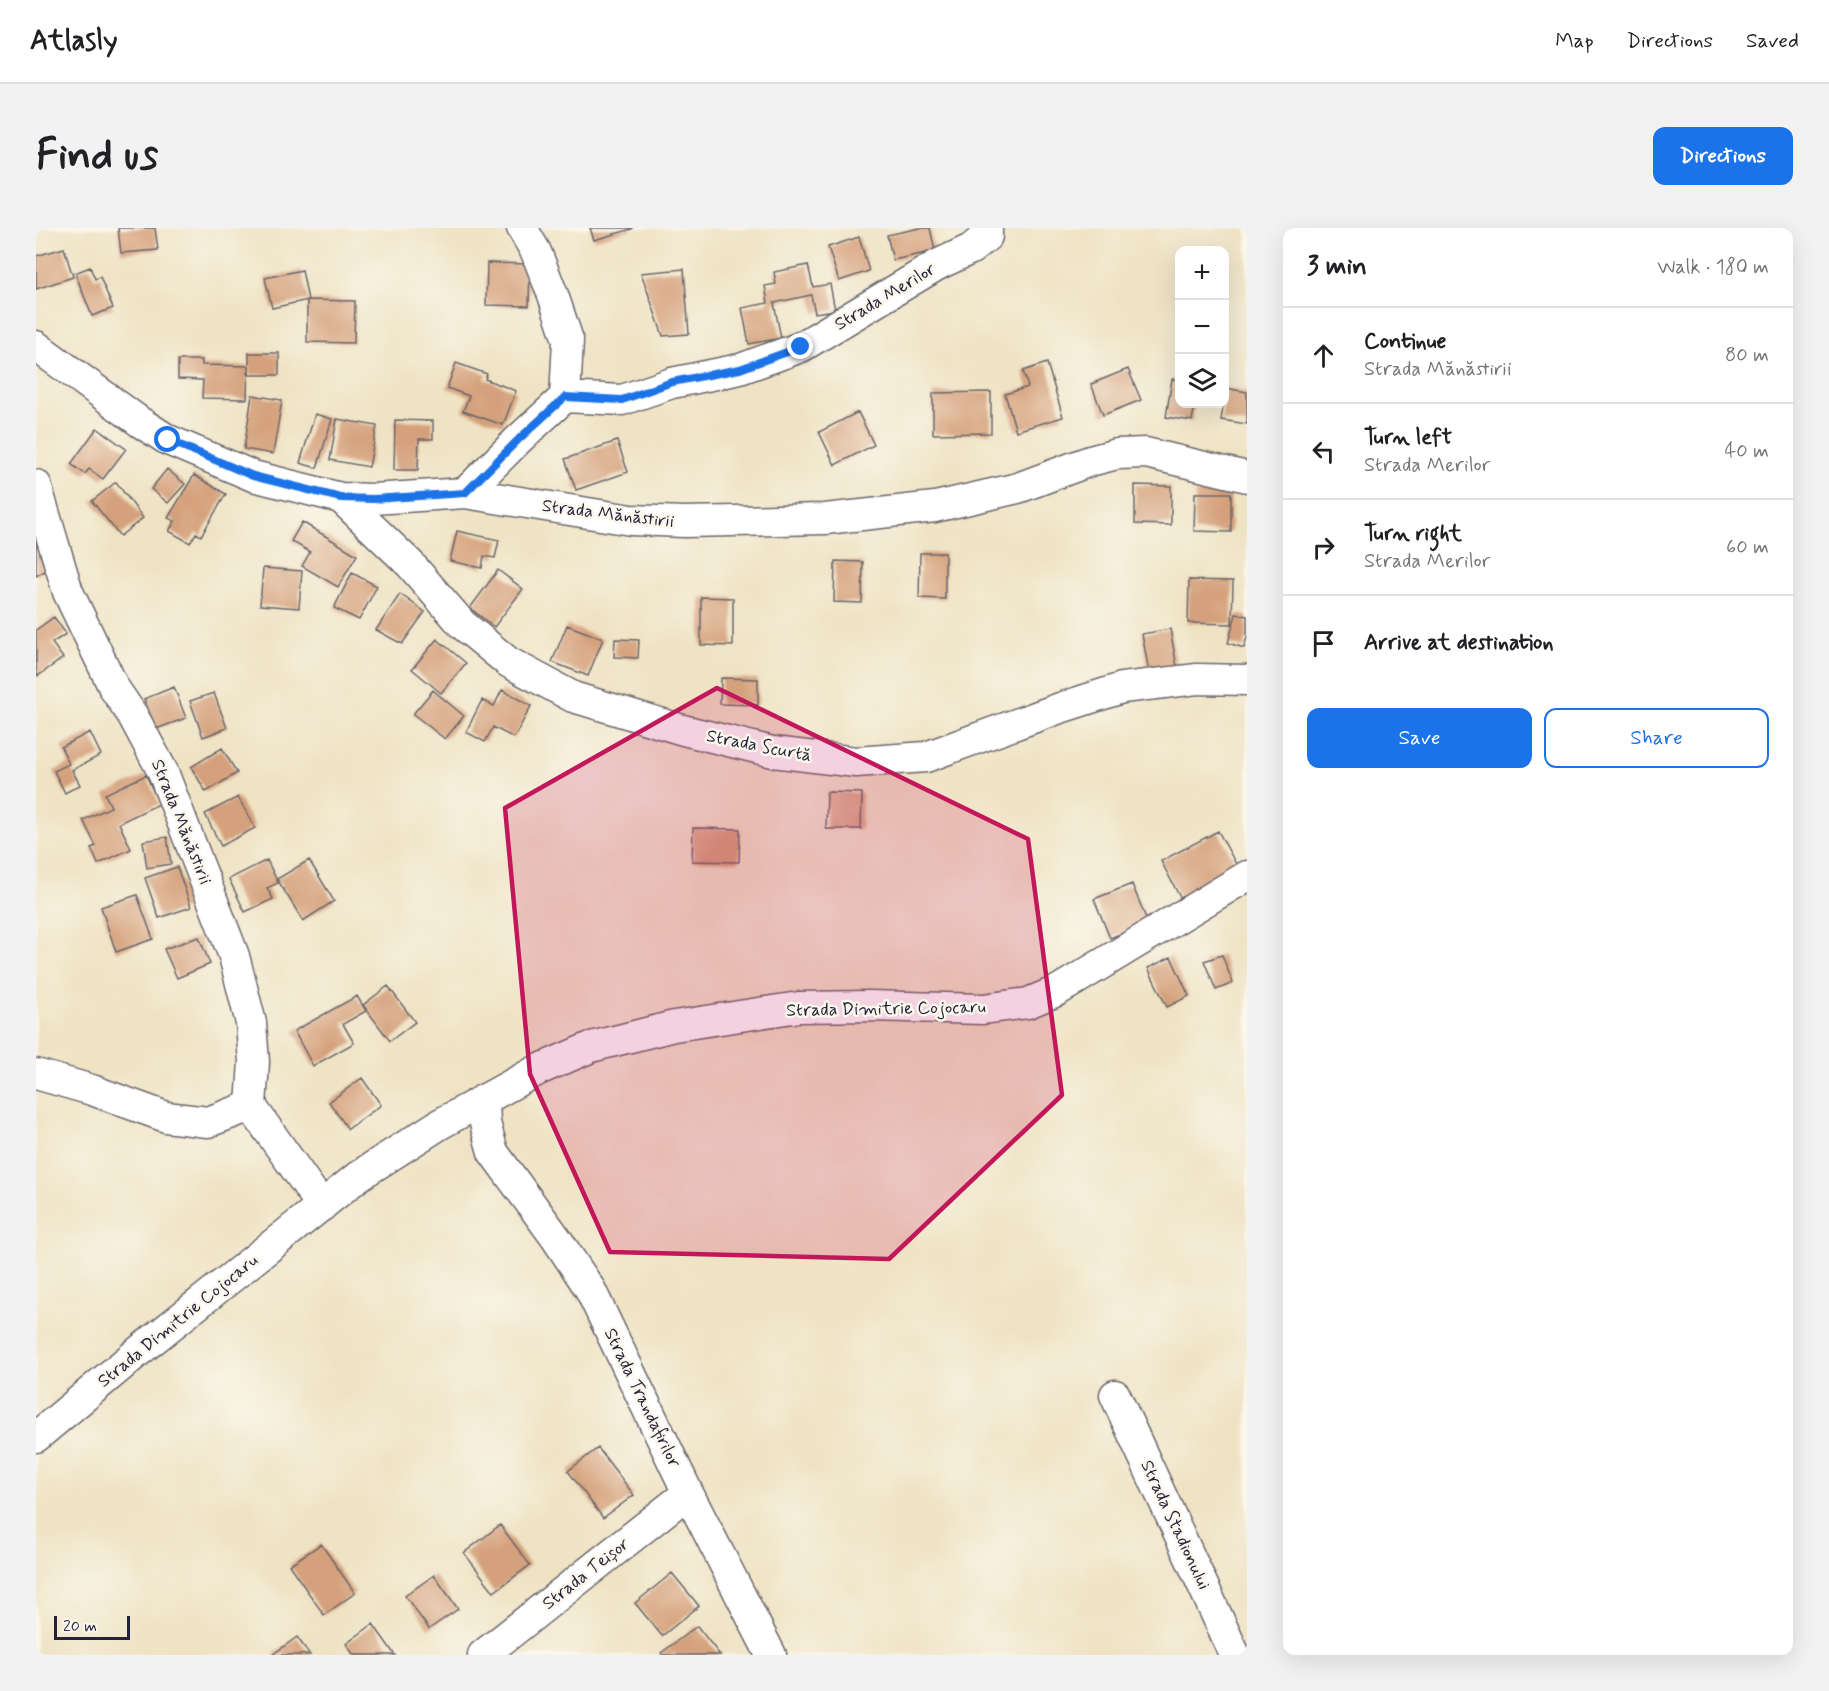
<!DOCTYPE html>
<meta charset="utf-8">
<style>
body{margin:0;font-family:Mynerve,sans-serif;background:#f2f2f2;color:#202124}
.controls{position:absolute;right:18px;top:18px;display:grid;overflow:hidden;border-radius:12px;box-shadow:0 6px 24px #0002}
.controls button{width:54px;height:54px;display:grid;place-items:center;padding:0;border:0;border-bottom:2px solid #e0e0e0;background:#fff;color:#202124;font:30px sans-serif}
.scale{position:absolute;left:18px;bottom:15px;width:76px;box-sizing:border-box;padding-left:6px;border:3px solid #22223b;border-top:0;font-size:16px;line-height:21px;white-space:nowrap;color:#22223b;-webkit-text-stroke:4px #fbf7ec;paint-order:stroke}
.stop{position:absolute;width:18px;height:18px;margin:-14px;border:4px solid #1a73e8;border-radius:50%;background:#fff}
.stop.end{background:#1a73e8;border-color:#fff;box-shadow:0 2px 6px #0008}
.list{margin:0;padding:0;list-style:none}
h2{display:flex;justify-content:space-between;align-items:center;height:78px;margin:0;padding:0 24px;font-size:26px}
h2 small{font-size:20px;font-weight:400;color:#757577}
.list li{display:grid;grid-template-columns:39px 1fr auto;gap:18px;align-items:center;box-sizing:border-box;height:96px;padding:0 24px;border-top:2px solid #e0e0e0}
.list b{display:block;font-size:22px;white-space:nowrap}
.list p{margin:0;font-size:20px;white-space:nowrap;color:#757577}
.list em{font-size:20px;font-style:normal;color:#757577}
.actions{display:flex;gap:12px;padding:18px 24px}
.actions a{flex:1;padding:14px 0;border:2px solid #1a73e8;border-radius:12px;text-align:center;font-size:21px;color:#1a73e8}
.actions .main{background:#1a73e8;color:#fff}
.icon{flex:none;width:33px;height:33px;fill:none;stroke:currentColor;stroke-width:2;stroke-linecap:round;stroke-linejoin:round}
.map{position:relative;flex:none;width:1211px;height:1427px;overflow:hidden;border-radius:12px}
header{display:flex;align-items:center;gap:36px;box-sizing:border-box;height:84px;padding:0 30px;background:#fff;border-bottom:2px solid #e0e0e0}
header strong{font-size:28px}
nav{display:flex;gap:33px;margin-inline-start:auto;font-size:21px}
.intro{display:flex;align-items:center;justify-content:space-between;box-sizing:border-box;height:144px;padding:0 36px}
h1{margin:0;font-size:42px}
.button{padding:15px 27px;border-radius:12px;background:#1a73e8;color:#fff;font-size:21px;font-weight:700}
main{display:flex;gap:36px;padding:0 36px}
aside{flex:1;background:#fff;border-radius:12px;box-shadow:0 6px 24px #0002}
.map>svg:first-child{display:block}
.building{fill:#d5a17c}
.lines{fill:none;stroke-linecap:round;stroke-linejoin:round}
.minor-casing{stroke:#6a666b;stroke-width:33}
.minor{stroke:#fff;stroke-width:30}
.route{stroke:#1a73e8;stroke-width:8}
.marked{fill:#c2185b;fill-opacity:0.2;stroke:#c2185b;stroke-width:4.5;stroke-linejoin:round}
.labels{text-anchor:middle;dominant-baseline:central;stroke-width:5;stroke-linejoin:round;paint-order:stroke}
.street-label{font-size:18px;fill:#22223b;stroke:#fbf7ec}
</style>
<header>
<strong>Atlasly</strong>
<nav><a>Map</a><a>Directions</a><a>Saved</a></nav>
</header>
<div class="intro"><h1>Find us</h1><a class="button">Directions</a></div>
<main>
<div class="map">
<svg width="1211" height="1427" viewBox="0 0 1211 1427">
<rect width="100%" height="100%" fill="#fbf7ec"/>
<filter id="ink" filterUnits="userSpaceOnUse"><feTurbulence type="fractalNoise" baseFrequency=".0167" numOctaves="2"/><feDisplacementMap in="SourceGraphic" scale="12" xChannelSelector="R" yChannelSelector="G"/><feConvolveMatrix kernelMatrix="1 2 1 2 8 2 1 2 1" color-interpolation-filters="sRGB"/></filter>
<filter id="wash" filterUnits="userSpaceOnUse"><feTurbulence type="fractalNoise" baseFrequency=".008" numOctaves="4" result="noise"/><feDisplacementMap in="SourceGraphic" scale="24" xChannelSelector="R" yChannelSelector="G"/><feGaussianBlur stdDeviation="1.35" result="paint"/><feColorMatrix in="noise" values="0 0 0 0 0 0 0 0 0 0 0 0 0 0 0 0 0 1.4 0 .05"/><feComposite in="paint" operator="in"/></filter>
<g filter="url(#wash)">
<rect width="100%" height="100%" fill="#efe3c4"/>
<g id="blocks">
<path class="building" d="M82,0H119L122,22L85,25Z
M554,0H596V1L558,12Z
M884,0H894L899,23L857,32L851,7Z
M823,9L833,43L803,53L792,19Z
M28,20L37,49L0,61V28Z
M451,35L494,36L493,78L450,77Z
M772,37L777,59L794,56L799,82L779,85L775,67L738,75L745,110L713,116L706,80L732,75L729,58L740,56L738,44Z
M54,39L59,51L64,49L77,80L56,88L39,45Z
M648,41L653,106L627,108L605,45Z
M266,42L272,72L236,80L229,50Z
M271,72L319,73L318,115L271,114Z
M213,125H243V147H213Z
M142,132H166V137L212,138L211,171L166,170L167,152L142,151Z
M420,135L451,146L449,151L480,163L467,197L427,183L433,168L411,160Z
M1011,135L1027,189L980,203L969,166L992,159L987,143Z
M1092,141L1105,172L1067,187L1055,156Z
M1136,151L1143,152V176H1159L1156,193L1130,189Z
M1190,160L1211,164V196L1185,192Z
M955,164V205L897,206V165Z
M216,167L246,172L237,226L208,221Z
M822,184L838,217L799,237L783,204Z
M279,186L296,191L281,240L264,235Z
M301,191L341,198L333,239L294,232Z
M359,192L397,193V211H383L382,242H358Z
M61,200L90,221L67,251L53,241L49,246L35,236Z
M581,213L592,244L540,262L529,231Z
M131,241L149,256L132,275L115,261Z
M158,247L190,266L165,308L160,305L154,315L133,303L139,293L132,290Z
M80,254L107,290L84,308L56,273Z
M1099,257L1135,258V297L1099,296Z
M1159,265H1195V304L1158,303Z
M266,294L321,327L302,359L266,338L274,324L255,313Z
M421,303L463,312L459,330L448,328L446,340L414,333Z
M5,310L20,337L0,348V312Z
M884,325H909V371L883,370Z
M799,333L827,334L826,375L798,374Z
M227,340L266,343L263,380L224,377Z
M462,342L487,361L458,399L434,380Z
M316,345L341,358L323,392L298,380Z
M1153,352L1197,353L1196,396L1152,395Z
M364,366L389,384L366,416L340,402Z
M665,369L697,370V418L665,417Z
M1200,386L1211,388V409L1208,420L1192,415Z
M18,389L30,406L16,415L27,430L2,448L0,445V402Z
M531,397L567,411L552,448L516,434Z
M1134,401L1141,439L1113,444L1106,406Z
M401,411L430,435L405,465L376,441Z
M579,411L603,412L602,430L578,429Z
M685,450L722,451V477L684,476Z
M138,459L150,490L120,501L108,471Z
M397,462L428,488L409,511L377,486Z
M466,462L495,478L478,510L457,499L449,514L430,504L446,472L458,478Z
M178,465L191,500L167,509L154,473Z
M54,504L65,527L36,542L44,557L29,565L18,543L33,536L25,519Z
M186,520L201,545L170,564L155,539Z
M110,547L123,576L83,595L95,621L62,636L55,620L60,618L47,592L75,579L69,566Z
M791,564L826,565L825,601H790Z
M202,569L219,600L185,618L169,586Z
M657,600L704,601L703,634L656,633Z
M1182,603L1205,645L1147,675L1125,633Z
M131,609L135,636L111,640L107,613Z
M231,632L242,655L231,660L237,671L209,684L193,651Z
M273,632L298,673L267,693L241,651Z
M141,639L155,679L123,690L109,650Z
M1096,656L1112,695L1074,710L1058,671Z
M101,667L117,711L80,724L65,679Z
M163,709L174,736L141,750L128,721Z
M1186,727L1197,755L1180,762L1168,733Z
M1135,729L1153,768L1131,779L1112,740Z
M352,758L379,794L354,813L327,777Z
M321,768L330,783L307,796L318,815L277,838L258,803Z
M326,850L345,877L312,901L293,874Z
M562,1220L598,1267L567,1290L532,1243Z
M464,1297L494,1337L458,1364L428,1325Z
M285,1316L319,1365L288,1387L253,1337Z
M636,1345L663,1378L626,1408L599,1375Z
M398,1347L422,1381L393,1401L369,1368Z
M337,1396L359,1427H318L310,1416Z
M661,1398L684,1427H627L625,1425Z
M261,1409L274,1427H236Z"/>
</g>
</g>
<g filter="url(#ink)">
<use href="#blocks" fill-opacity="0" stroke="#6a666b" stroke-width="1.5"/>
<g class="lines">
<g class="minor-casing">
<path id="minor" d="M0,118L104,194L132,212L217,248L305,270L337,271L429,265L595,292L649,294L789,291L899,279L982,260L1054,233L1081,226L1110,225L1211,249
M529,169L586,172L636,155L704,141L765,119L901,37L935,21L951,8V0
M0,257L32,364L78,460L97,488L127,544L198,728L215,795L218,834L215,878
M429,265L483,211L529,169L532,112L517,67L500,24L486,0
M305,270L374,336L426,396L472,434L537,469L647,502L737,524L820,534L890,529L1024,480L1086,460L1161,451L1211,452
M0,846L56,862L130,889L172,894L215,878
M448,871L449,895L457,924L520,1010L554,1061L652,1265L735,1427
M215,878L286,978
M1079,1167L1199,1427
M0,1209L103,1123L324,947L404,896L502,842L555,819L638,798L763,779L833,778L947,781L992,775L1021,763L1211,648
M447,1427L652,1265"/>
</g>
<use href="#minor" class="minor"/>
</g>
</g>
<g class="lines" filter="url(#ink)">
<path class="route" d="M132,212L217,248L305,270L337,271L429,265L483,211L529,169L586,172L636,154L704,141L765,119"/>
</g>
<path class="marked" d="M681,460L992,611L1026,867L853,1031L574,1024L494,846L469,580Z"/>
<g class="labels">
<g class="street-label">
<text transform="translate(849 69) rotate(-31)">Strada Merilor</text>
<text transform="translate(572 286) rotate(7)">Strada Mănăstirii</text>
<text transform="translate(723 518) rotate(11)">Strada Scurtă</text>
<text transform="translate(145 594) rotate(68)">Strada Mănăstirii</text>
<text transform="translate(850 781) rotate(-1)">Strada Dimitrie Cojocaru</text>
<text transform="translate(142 1093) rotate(-39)">Strada Dimitrie Cojocaru</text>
<text transform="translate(606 1170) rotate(64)">Strada Trandafirilor</text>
<text transform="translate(1139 1297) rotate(65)">Strada Stadionului</text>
<text transform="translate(550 1346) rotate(-38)">Strada Teișor</text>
</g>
</g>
</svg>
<div class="controls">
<button>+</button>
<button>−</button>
<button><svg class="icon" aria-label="layers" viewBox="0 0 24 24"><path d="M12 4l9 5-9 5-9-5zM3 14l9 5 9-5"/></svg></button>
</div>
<div class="scale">20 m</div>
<div class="stop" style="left:132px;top:212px"></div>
<div class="stop end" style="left:765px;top:119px"></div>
</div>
<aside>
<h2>3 min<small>Walk · 180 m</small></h2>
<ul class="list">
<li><svg class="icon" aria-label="ahead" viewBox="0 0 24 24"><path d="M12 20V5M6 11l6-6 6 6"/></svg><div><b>Continue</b><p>Strada Mănăstirii</p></div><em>80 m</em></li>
<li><svg class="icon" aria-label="left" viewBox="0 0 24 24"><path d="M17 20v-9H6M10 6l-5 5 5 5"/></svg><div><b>Turn left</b><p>Strada Merilor</p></div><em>40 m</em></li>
<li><svg class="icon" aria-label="right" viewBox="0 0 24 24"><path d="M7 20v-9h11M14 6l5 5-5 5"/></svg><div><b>Turn right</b><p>Strada Merilor</p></div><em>60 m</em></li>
<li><svg class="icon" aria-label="arrive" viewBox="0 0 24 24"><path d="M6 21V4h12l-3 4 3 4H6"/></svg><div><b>Arrive at destination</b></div></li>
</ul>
<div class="actions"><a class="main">Save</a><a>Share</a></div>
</aside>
</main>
